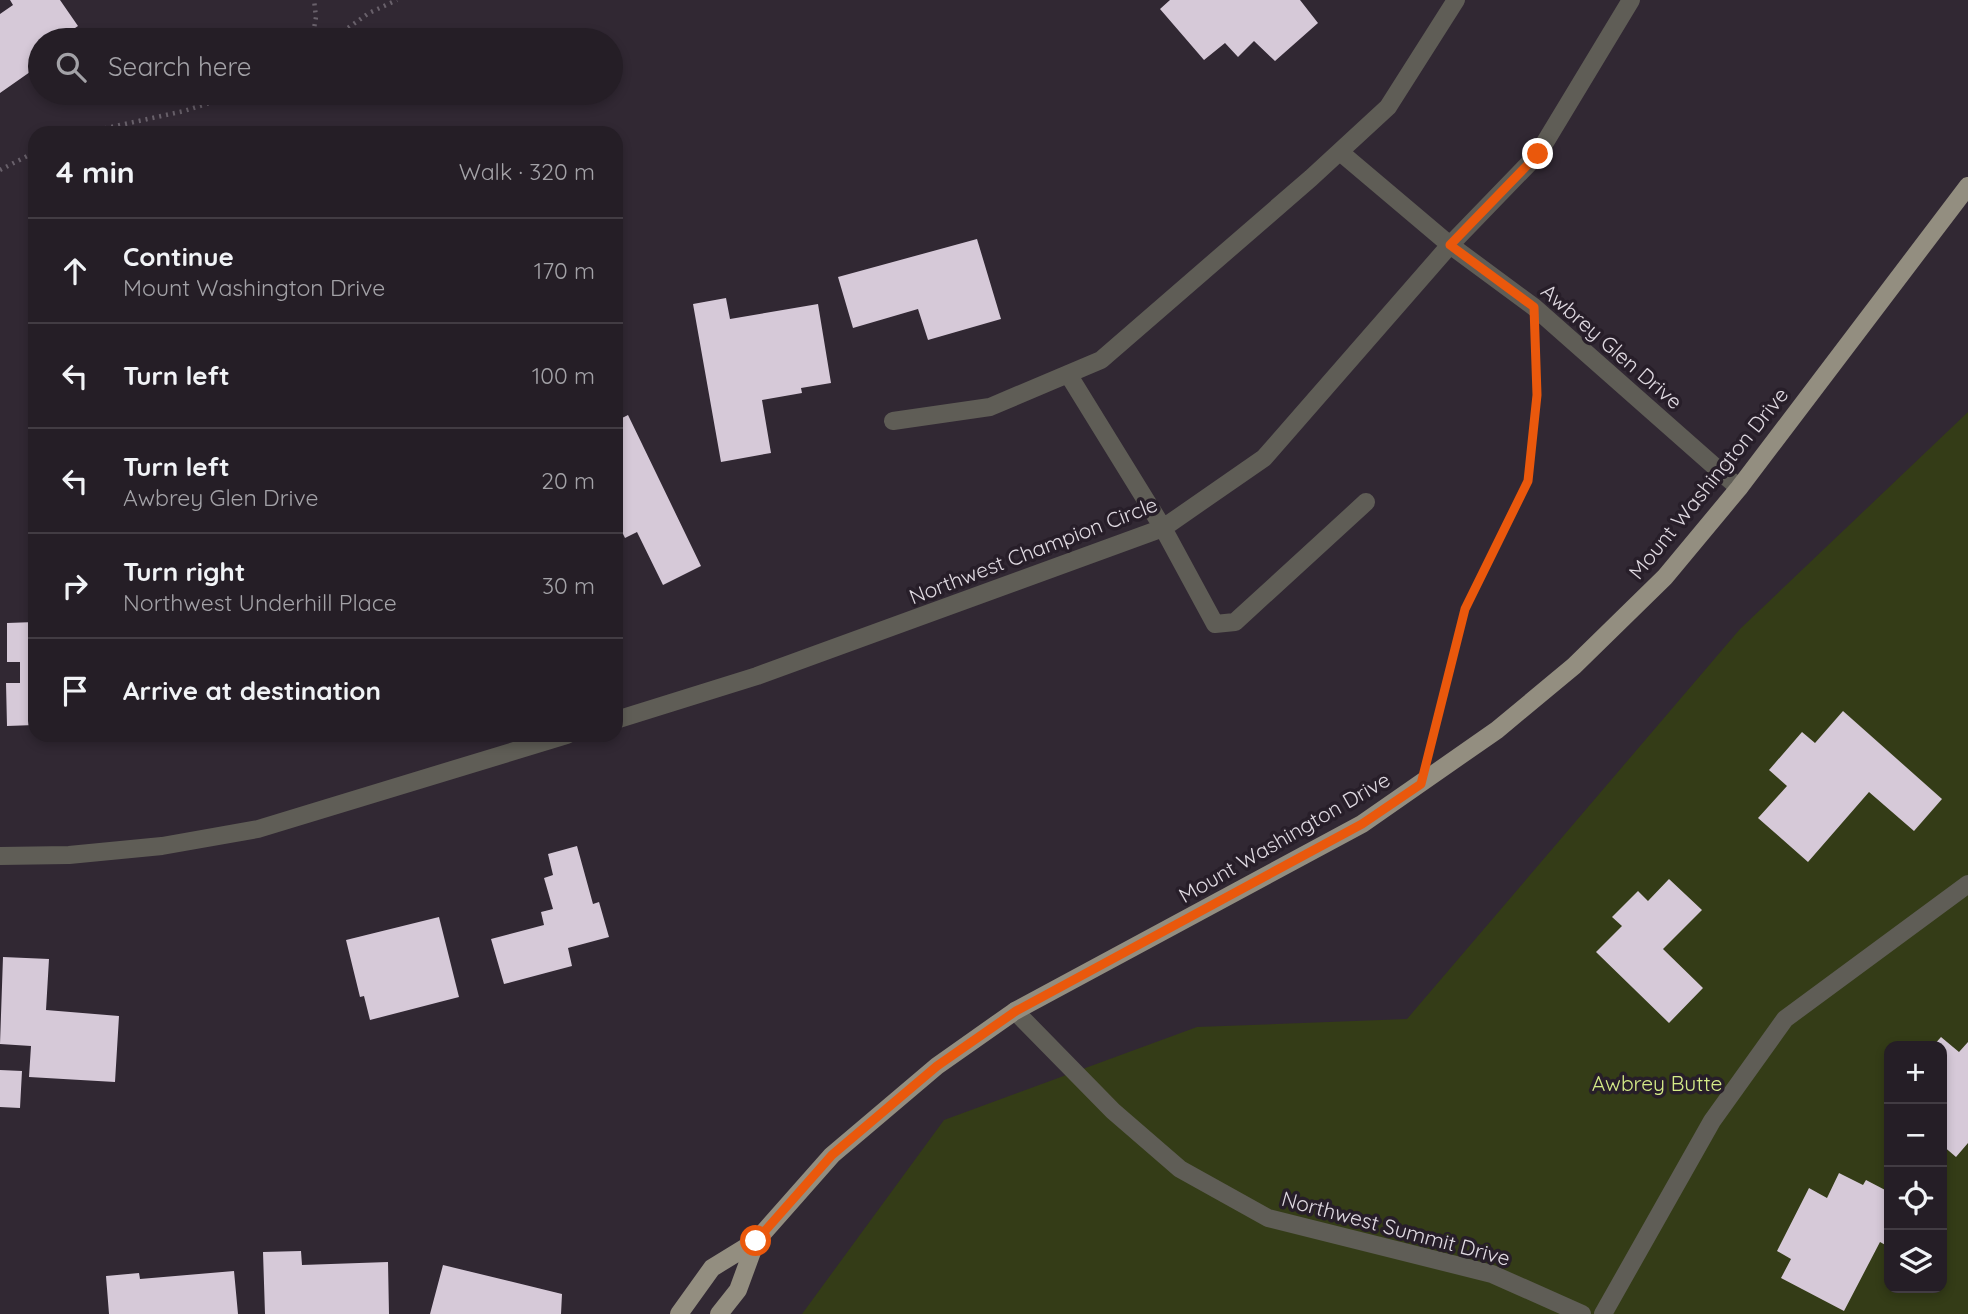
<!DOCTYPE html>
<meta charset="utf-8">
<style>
body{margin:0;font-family:Quicksand,sans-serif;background:#2d272e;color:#f1f3f6}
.controls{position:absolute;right:21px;bottom:21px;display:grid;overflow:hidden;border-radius:14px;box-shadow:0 4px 10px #0003}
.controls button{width:63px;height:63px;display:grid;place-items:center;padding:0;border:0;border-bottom:2px solid #423c43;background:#251e26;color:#f1f3f6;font:35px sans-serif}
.stop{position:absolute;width:21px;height:21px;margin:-16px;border:5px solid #ea580c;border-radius:50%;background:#fff}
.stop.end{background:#ea580c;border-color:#fff;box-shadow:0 2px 7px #0008}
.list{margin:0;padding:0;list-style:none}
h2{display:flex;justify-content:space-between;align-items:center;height:91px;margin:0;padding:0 28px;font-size:30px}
h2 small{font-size:23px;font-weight:400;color:#a3a2a7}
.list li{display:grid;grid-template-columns:46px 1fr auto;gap:21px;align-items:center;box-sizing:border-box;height:105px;padding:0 28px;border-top:2px solid #423c43}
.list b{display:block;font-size:26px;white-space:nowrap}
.list p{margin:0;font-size:23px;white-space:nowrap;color:#a3a2a7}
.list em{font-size:23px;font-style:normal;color:#a3a2a7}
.icon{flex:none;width:38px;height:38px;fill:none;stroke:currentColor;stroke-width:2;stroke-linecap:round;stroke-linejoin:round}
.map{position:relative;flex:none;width:1968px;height:1314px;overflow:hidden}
.search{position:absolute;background:#251e26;box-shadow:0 4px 10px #0003;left:28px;top:28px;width:595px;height:77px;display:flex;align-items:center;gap:18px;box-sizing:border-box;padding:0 24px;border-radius:38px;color:#a3a2a7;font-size:26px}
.panel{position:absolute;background:#251e26;box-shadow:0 4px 10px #0003;left:28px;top:126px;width:595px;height:616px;border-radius:21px}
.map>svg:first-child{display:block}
.green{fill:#343c17;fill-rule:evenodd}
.building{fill:#d6c9d8}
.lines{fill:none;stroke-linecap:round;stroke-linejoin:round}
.path{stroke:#69616b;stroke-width:4.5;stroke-dasharray:2 5;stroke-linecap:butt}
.minor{stroke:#5f5d56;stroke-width:18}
.major{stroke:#938e80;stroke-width:18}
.route{stroke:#ea580c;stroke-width:9}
.labels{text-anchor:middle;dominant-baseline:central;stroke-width:7;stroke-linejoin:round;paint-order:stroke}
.street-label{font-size:21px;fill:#e0dae2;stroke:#271e29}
.park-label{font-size:21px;fill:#d5eb88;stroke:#271e29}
</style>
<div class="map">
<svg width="1968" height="1314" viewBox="0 0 1968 1314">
<rect width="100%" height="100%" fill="#312833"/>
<path class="green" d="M1968,412V1314H802L944,1120L1197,1027L1407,1019L1740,629ZM1889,1046H1942V1288H1889Z"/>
<path class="building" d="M10,0H60L78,26L57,40H40V65L0,93V14L13,5Z
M1170,0H1300L1318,23L1275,61L1254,41L1238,57L1225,43L1204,60L1160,9Z
M977,239L1001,319L928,340L918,309L853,328L838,277Z
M726,298L730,319L818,304L831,383L801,388L802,393L762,400L771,453L721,462L693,304Z
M628,415L701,566L663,585L637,532L625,538L616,520V421Z
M35,622V725L7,726L6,683H20V662H7V623Z
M1843,711L1942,799L1914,831L1869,792L1808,862L1758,818L1787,786L1769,770L1802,732L1815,743Z
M577,846L593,904L599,902L609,937L568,948L572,966L504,984L491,939L544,925L541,912L553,909L544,878L553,875L548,854Z
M1669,879L1702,910L1663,949L1703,988L1669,1023L1596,952L1622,926L1612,917L1638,891L1648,901Z
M439,917L459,997L370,1020L364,996L360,997L346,940Z
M3,957L49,959L46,1010L119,1016L115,1082L29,1077L31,1046L0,1044Z
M1941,1037L1959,1052L1968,1042V1143L1956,1157L1942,1145V1046H1933Z
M0,1070L22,1071L20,1108L0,1107Z
M1839,1173L1863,1185L1866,1180L1889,1192V1247L1880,1242L1844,1311L1781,1278L1791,1259L1777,1251L1809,1188L1827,1198Z
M301,1251L302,1265L388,1262L389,1314H265L263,1252Z
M443,1265L562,1294L561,1314H430Z
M234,1271L238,1314H109L106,1276L139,1273L140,1279Z"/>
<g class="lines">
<path class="path" d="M312,40L316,17L314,0
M331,40L369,13L397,0
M84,133L184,111L241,93
M0,170L35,152
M1431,746L1465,609L1528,481L1537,395L1535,340"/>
<path class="minor" d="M1340,152L1450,245L1534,307L1739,488
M1068,374L1163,528L1215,624L1235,622L1366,502
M893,421L990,407L1101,360L1311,178L1388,107L1456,0
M616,720L757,676L1163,528L1264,458L1450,245L1538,154L1631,0
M0,856L69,855L162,846L258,829L567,735
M1015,1011L1113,1111L1180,1169L1268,1218L1492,1274L1582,1314
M1603,1314L1712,1121L1785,1019L1968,884"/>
<path class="major" d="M679,1314L712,1268L756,1241L832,1155L937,1066L1015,1011L1362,824L1497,730L1574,666L1665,577L1739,488L1968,186
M719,1314L738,1290L756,1241"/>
</g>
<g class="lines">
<path class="route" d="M756,1241L832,1155L937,1066L1016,1011L1362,824L1421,784L1465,609L1528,481L1537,395L1534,307L1450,245L1538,154"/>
</g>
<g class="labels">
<g class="street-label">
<text transform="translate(1612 346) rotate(41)">Awbrey Glen Drive</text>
<text transform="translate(1708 483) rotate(-51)">Mount Washington Drive</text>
<text transform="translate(1033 550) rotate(-21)">Northwest Champion Circle</text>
<text transform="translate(1284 837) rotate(-30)">Mount Washington Drive</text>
<text transform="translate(1396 1228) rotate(15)">Northwest Summit Drive</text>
</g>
<g class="park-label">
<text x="1657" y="1083">Awbrey Butte</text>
</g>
</g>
</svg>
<div class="controls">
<button>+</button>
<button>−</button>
<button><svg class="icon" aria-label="locate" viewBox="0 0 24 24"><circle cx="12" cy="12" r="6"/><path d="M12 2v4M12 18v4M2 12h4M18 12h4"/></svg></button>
<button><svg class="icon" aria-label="layers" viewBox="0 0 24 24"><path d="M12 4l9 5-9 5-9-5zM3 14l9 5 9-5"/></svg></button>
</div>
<div class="stop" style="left:756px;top:1241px"></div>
<div class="stop end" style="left:1538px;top:154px"></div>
<div class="search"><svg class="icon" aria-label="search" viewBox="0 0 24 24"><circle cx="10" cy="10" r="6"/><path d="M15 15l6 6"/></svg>Search here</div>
<section class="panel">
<h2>4 min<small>Walk · 320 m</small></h2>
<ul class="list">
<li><svg class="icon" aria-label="ahead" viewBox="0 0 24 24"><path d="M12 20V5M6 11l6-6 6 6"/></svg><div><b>Continue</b><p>Mount Washington Drive</p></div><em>170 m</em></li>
<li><svg class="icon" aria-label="left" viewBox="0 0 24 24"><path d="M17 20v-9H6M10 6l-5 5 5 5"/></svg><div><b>Turn left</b></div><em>100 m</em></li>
<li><svg class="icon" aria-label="left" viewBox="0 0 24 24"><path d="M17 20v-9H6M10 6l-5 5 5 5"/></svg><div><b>Turn left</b><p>Awbrey Glen Drive</p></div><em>20 m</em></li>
<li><svg class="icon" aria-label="right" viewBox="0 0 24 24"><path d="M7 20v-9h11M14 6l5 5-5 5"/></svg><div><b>Turn right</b><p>Northwest Underhill Place</p></div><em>30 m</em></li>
<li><svg class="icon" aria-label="arrive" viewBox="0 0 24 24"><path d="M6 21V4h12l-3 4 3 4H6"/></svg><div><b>Arrive at destination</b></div></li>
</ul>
</section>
</div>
